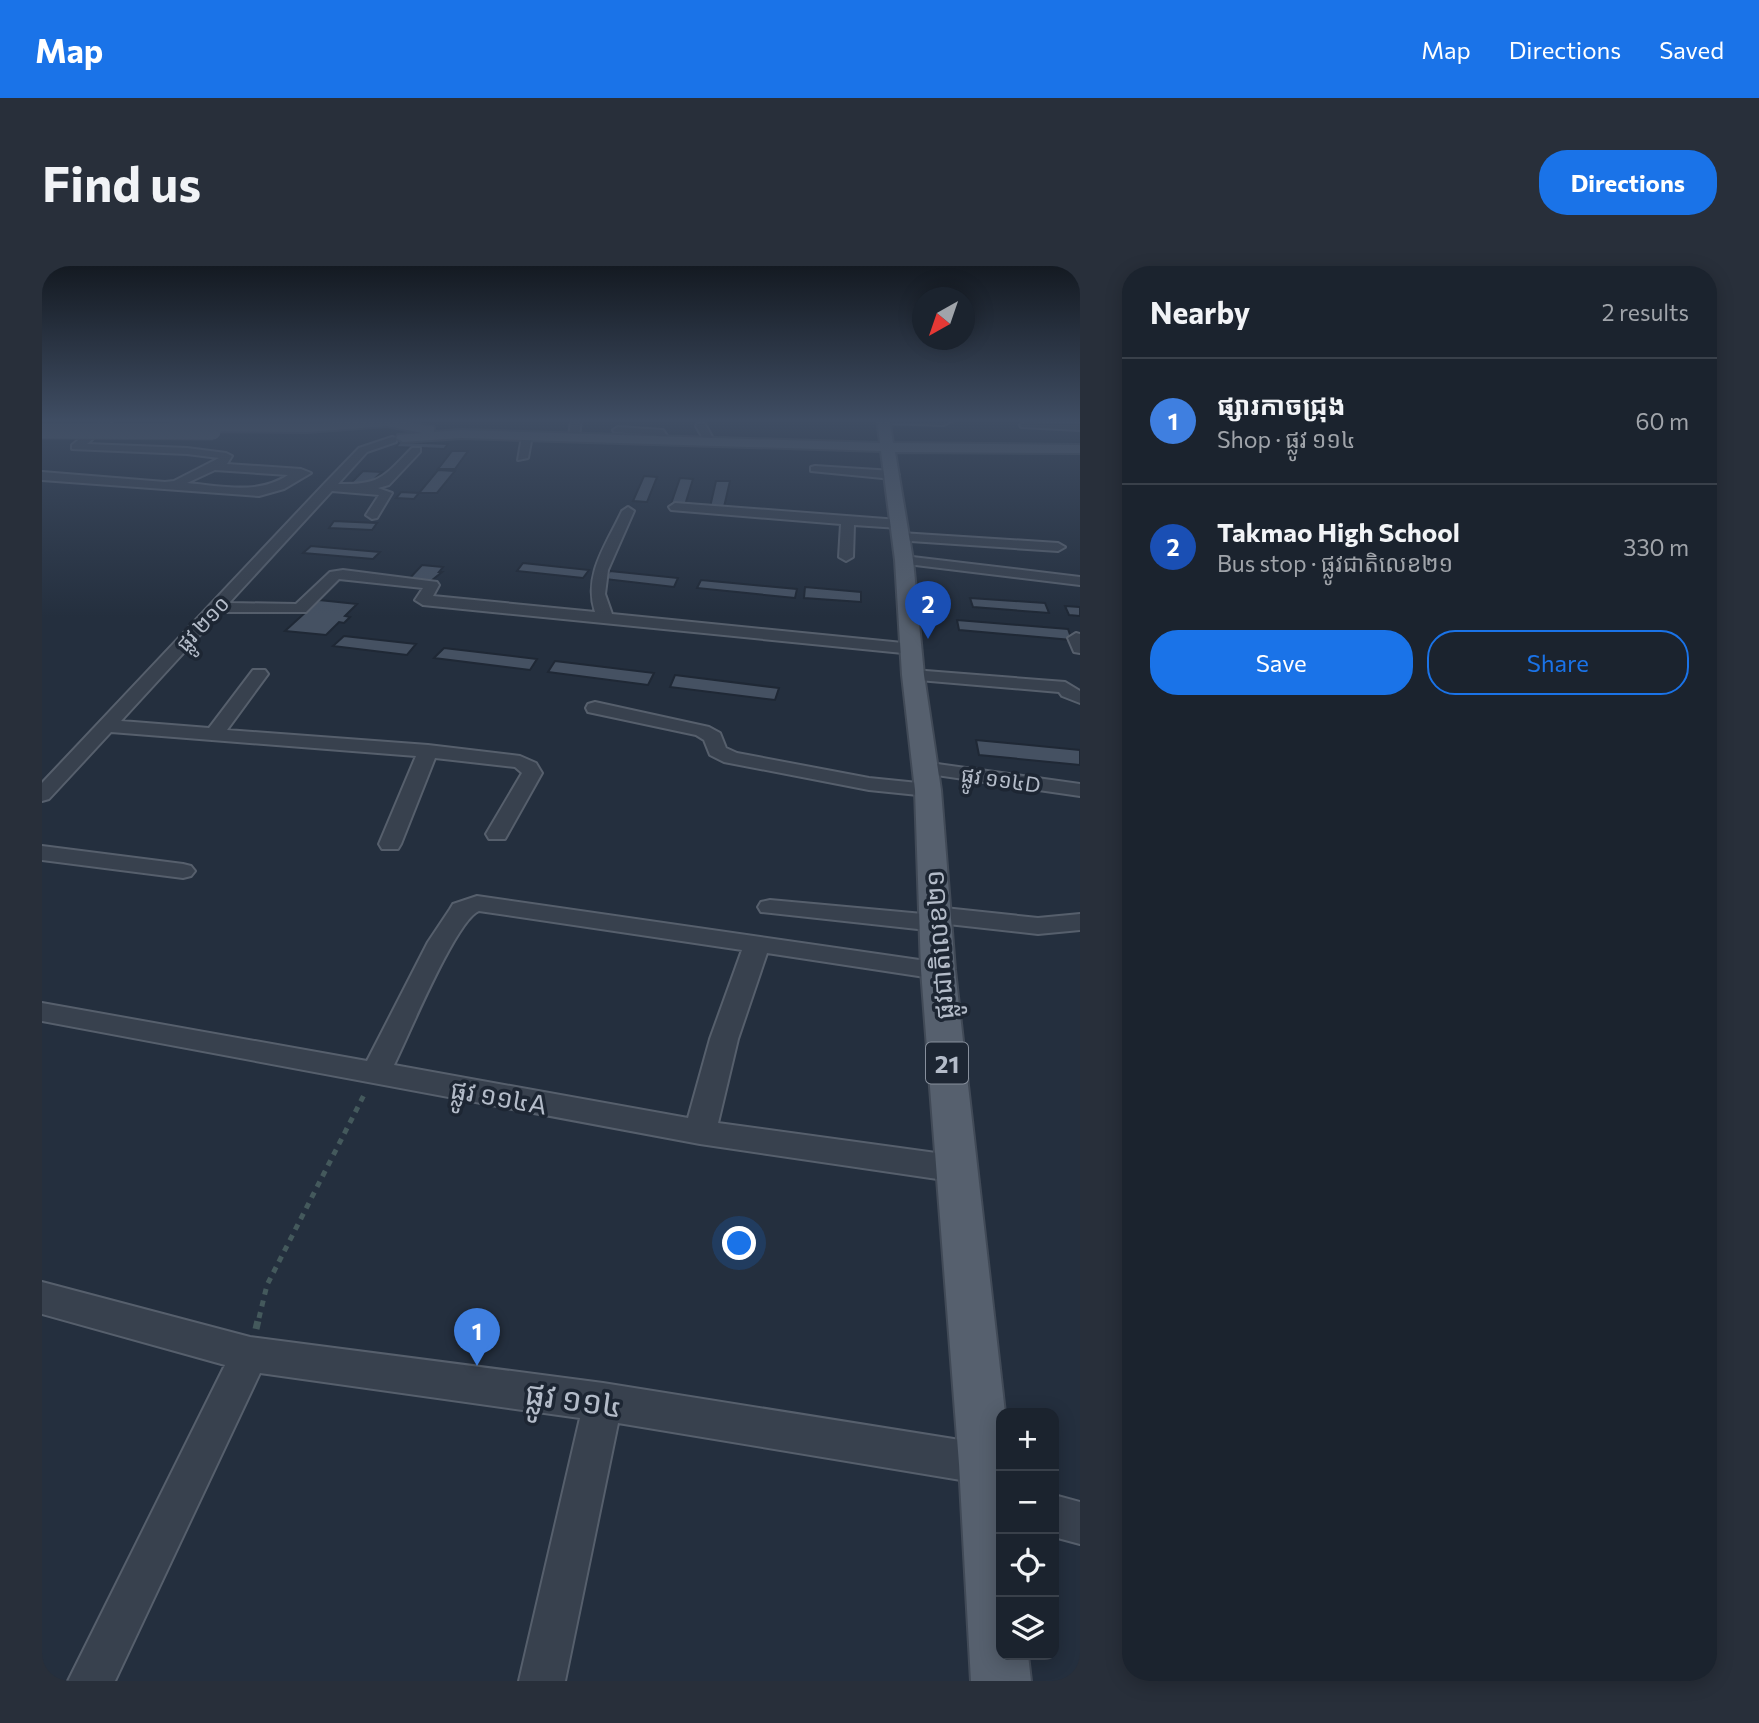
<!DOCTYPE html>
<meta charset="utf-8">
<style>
body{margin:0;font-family:Commissioner,"Noto Sans Khmer",sans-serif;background:#282f3a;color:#f1f3f6}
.controls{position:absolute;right:21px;bottom:21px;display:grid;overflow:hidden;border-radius:14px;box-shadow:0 4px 18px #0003}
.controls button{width:63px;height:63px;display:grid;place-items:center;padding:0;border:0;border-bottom:2px solid #39404a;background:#1b232e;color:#f1f3f6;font:35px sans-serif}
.compass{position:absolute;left:870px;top:21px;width:63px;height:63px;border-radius:50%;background:#1b232e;box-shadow:0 4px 18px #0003;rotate:220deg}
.you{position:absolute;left:698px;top:978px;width:24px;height:24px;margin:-18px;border:5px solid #fff;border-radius:50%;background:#1a73e8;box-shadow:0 0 0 10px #1a73e833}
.badge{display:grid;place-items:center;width:46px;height:46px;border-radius:50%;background:#1a73e8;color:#fff;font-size:23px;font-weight:700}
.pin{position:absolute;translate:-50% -58px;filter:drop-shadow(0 2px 4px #0008)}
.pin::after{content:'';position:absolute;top:37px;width:24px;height:21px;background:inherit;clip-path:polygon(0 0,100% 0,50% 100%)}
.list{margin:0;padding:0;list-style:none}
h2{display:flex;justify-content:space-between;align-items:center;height:91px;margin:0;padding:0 28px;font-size:30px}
h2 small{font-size:23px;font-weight:400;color:#a0a4aa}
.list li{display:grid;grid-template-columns:46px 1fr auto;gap:21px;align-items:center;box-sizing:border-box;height:126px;padding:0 28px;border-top:2px solid #39404a}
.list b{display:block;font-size:26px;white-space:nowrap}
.list p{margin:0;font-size:23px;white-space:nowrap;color:#a0a4aa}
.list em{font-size:23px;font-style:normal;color:#a0a4aa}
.actions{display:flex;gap:14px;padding:21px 28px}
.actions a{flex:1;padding:16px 0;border:2px solid #1a73e8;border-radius:28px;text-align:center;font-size:24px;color:#1a73e8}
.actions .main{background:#1a73e8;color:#fff}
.icon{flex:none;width:38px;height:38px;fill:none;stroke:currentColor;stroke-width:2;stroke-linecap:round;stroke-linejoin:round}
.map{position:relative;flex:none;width:1038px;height:1415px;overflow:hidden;border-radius:28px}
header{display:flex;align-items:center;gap:42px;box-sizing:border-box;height:98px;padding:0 35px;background:#1a73e8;color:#fff}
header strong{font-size:33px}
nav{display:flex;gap:38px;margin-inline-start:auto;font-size:24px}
.intro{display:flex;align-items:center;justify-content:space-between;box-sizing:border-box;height:168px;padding:0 42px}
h1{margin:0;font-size:49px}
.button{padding:18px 32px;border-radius:28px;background:#1a73e8;color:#fff;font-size:24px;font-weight:700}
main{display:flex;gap:42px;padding:0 42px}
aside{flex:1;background:#1b232e;border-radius:28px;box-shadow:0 4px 18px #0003}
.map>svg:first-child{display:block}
.building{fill:#455162;stroke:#1f2835;stroke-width:2}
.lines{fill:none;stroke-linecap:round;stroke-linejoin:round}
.minor-casing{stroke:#565f6c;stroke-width:4}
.major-casing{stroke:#414a57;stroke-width:4}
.path-far1{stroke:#44595c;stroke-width:5;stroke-dasharray:6 6;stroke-linecap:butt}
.path{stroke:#44595c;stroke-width:7;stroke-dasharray:8 8;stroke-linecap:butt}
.minor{fill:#38414e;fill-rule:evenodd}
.major{fill:#56606e;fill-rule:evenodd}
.major-bridge-casing{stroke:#414a57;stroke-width:17;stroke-linecap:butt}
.major-bridge{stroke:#56606e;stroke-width:15}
.labels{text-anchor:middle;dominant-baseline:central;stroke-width:7;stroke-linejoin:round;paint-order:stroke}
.far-street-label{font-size:21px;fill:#b4bcc9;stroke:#1d2633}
.shield{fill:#1d2633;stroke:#878f9c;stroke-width:2}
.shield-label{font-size:24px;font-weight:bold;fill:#b4bcc9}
.street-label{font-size:26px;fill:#b4bcc9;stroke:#1d2633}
.near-street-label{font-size:32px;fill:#b4bcc9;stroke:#1d2633}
</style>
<header>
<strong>Map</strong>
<nav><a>Map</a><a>Directions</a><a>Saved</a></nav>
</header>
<div class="intro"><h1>Find us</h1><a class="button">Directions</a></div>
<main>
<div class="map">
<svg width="1038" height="1415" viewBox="0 0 1038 1415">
<rect width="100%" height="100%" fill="#242f3e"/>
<path class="building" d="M358,176L406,178L402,183L354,181Z
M410,185H426L413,203H396Z
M396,204L413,205L395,227H377Z
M321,205L340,206L327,218L309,217Z
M602,210L615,211L605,236L591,235Z
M638,212L651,213L643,239L629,238Z
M674,215H688L682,241H668Z
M359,226L377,227L372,233L354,232Z
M292,255L335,257L330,264L287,262Z
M269,280L338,286L331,293L261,287Z
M481,297L547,304L541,312L475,305Z
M380,299L401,301L397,306H400L389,315L367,313Z
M568,305L636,312L632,321L563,313Z
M659,314L755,323L753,332L655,322Z
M763,321L819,326V336L762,332Z
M928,332L1003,337L1007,347L931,341Z
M277,334L315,338L303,350L308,351L302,357L297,356L284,369L243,365Z
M1023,340L1038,341V350L1027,349Z
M915,354L1026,363L1030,374L917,364Z
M302,370L374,378L365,389L291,380Z
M402,382L495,393L488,404L392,392Z
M513,395L612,407L606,419L506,406Z
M633,409L737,422L733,434L628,421Z
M934,474L1038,484V499L937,489Z"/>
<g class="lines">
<g class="minor-casing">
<path id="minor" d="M62,153H73L45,178L145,182L184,187L190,190L185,198L259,203L269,207L242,223L217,230L0,214V206L123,216L132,215L177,192L145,188L30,183V179ZM173,204L246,209C216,229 180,220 145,217Z
M529,153H539L537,172L532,175L527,172Z
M838,153H913L902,159L842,157Z
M983,156L1038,158V164L979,161L978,159Z
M655,158H663L673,176L672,178H664L654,160Z
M576,161L621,164L628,174L623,177L614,169L572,166L571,164Z
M485,167L490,170L486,192L476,194L480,170Z
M350,171L354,172V176L325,186L296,218C339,219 341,211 370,182H378V186L347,219L336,222L350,227L335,252L330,253L324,249L337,229L290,225L187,337L254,338L288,306L301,304L395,316L397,319L391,330L553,346C541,309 564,279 580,245L586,241L592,245L566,304L563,328L570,348L871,378L879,383L871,388L381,339L373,334L381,322L297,313L264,346H179L79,455L167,462L211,404H223L226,408L185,464L386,479L478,490L494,497L500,507L463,573H447L444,568L480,507L473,501L393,492L359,578L356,583H340L337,578L374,490L69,466L7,533L0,535V517L282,218L317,182Z
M773,200L851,205L857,209L851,213L769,205V201Z
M633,237L857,254L864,258L857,262L812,259L811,291L804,295L797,291L799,258L629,244L627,241Z
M859,267L1016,277L1023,281L1016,285L854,274V268Z
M862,290L1038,311V319L857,297V291Z
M1034,367L1038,368V387L1032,386L1026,372Z
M871,404L1023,416L1038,425V437L1020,430L1017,426L865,413L862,409L865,405Z
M553,436L667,461L678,467L684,482L695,487L827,512L886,518L893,520L896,524L893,528L886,530L827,524L682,496L668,489L662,474L654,469L546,446L544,442L546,438Z
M881,496L1038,518V530L874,506L871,502L874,498Z
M0,580L141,598L149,600L153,605L149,610L141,612L0,594Z
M435,630L905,698L909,704L905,710L896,713L725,687L696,773L676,857L916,890L927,894L932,903L927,912L916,916L658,878L0,755V737L325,795L386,676L408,643L411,638ZM437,645L700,684L668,773L646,852L352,799C366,771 414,654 437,645Z
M728,634L881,648L884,644L893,641L996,652L1038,648V664L996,668L906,658L903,662L894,665L719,646L716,641L719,636Z
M0,1016L208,1071L561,1117L943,1178L957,1184V1212L943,1218L576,1157L523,1415H477L538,1152L218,1107L73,1415H26L183,1099L0,1048Z
M1012,1229L1038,1236V1278L1012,1271Z"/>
</g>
<g class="major-casing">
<path id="major" d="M349,153L392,161V166L419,164L838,177L835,153H847L851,177L1038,179V187L853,186L871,294L882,409L899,524L913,704L963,1147H959V1389H986L989,1415H929L917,1198L879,704L873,524L860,409L853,294L839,185L419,172L361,176L354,172L356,169L380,167L345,160L265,166L130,165L123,161L130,157L265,158Z"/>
</g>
<path class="path-far1" d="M217,1052L225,1019L323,827"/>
<path class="path" d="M214,1063L217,1050"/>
<use href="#minor" class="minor"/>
<use href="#major" class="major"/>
<g class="major-bridge-casing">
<path id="major-bridge" d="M0,165L171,166"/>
</g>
<use href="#major-bridge" class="major-bridge"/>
</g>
<linearGradient id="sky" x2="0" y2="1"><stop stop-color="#141a22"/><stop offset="0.44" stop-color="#3f4d63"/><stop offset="1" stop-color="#3f4d63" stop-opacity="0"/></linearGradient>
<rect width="1038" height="351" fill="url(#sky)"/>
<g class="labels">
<g class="far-street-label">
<text transform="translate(160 357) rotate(-47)">ផ្លូវ ២១០</text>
<text transform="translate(959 513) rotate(8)">ផ្លូវ ១១៤D</text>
</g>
<rect class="shield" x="884" y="776.5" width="42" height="41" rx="5"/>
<g class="shield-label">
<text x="905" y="797">21</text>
</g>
<g class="street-label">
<text transform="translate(896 679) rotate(-94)">ផ្លូវជាតិលេខ២១</text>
<text transform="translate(457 830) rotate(10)">ផ្លូវ ១១៤A</text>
</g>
<g class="near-street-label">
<text transform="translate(532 1132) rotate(8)">ផ្លូវ ១១៤</text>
</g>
</g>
</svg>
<div class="controls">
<button>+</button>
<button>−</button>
<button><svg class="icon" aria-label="locate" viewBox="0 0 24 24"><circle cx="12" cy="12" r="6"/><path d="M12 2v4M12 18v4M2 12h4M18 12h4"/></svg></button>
<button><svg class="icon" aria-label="layers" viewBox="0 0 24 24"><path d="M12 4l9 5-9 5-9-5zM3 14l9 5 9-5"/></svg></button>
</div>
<svg class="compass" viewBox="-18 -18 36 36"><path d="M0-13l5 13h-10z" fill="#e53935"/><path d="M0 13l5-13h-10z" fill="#a0a4aa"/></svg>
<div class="you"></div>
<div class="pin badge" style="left:435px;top:1100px;background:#3f7fe0">1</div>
<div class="pin badge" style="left:886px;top:373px;background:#1a4fb4">2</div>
</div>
<aside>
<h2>Nearby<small>2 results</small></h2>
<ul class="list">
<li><span class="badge" style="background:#3f7fe0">1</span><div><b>ផ្សារកាចជ្រុង</b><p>Shop · ផ្លូវ ១១៤</p></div><em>60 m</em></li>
<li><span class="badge" style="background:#1a4fb4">2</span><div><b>Takmao High School</b><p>Bus stop · ផ្លូវជាតិលេខ២១</p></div><em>330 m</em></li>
</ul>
<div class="actions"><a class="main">Save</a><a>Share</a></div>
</aside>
</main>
